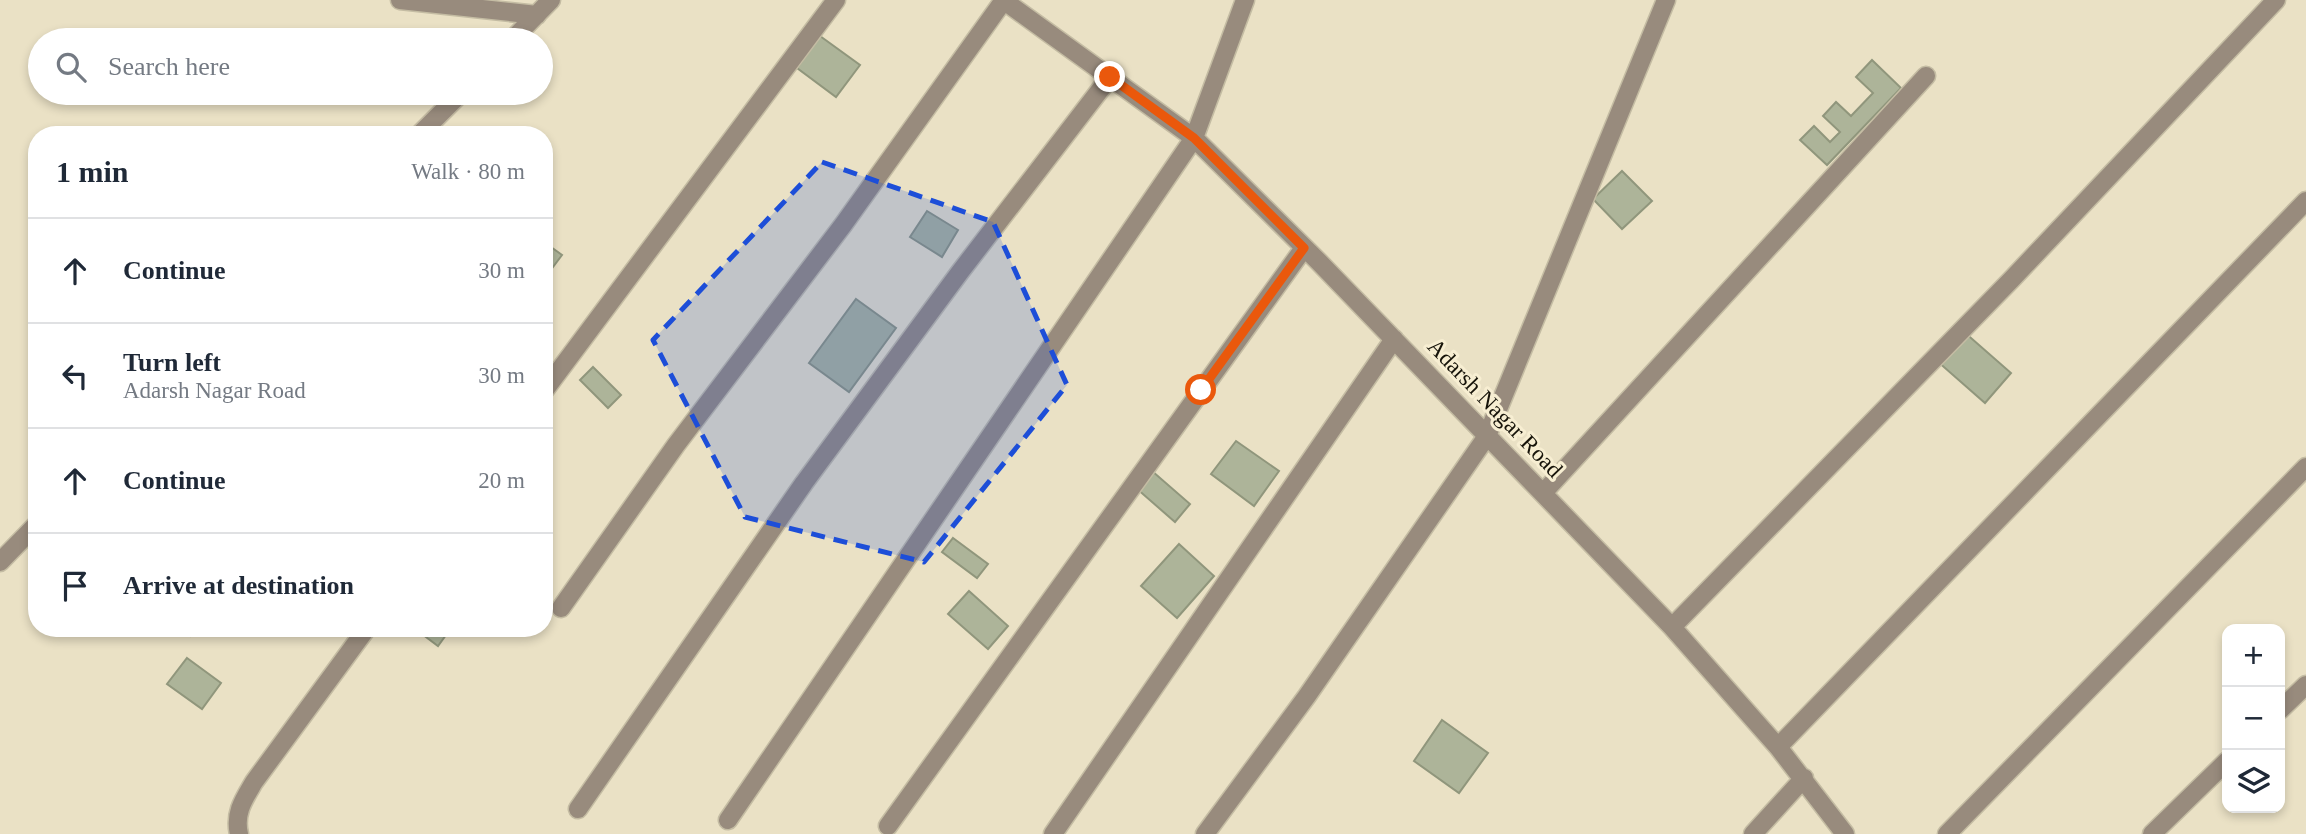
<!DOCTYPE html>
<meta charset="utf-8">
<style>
body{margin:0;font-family:Georgia,serif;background:#f6f6f7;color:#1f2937}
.controls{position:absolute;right:21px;bottom:21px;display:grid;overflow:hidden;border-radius:14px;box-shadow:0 4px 10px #0003}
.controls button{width:63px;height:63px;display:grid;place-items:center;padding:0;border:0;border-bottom:2px solid #e0e1e3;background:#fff;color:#1f2937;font:35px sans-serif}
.stop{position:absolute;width:21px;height:21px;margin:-16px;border:5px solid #ea580c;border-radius:50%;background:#fff}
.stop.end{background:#ea580c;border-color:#fff;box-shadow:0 2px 7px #0008}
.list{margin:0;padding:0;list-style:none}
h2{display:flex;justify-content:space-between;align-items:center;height:91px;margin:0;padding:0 28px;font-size:30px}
h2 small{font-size:23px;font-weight:400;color:#747a83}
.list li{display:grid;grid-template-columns:46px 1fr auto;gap:21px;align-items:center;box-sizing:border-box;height:105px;padding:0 28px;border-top:2px solid #e0e1e3}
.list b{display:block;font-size:26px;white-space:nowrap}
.list p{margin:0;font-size:23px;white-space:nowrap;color:#747a83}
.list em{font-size:23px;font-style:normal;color:#747a83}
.icon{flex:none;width:38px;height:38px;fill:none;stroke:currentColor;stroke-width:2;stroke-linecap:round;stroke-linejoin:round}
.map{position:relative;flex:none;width:2306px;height:834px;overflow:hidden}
.search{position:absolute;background:#fff;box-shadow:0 4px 10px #0003;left:28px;top:28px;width:525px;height:77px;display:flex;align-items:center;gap:18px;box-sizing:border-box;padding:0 24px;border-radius:38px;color:#747a83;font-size:26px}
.panel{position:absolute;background:#fff;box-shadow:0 4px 10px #0003;left:28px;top:126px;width:525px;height:511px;border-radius:28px}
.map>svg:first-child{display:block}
.building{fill:#adb499;stroke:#90967c;stroke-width:2}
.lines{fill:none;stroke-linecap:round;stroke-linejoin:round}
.minor-casing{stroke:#c4bca3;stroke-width:21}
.minor{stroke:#988b7d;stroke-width:18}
.route{stroke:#ea580c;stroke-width:9}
.marked{fill:#1d4ed8;fill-opacity:0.2;stroke:#1d4ed8;stroke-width:5;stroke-dasharray:14 9;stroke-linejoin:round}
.labels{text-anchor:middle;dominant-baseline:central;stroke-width:6;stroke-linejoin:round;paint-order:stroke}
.street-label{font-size:23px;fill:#17140a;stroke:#f7eed2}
</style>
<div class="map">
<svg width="2306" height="834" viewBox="0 0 2306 834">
<rect width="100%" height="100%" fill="#eae1c5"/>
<path class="building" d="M820,36L860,65L836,97L797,68Z
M1872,60L1901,88L1827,165L1800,140L1814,126L1830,142L1840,132L1823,116L1836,102L1851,116L1873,93L1856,77Z
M1622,171L1652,201L1622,229L1593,199Z
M927,211L958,230L942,257L910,237Z
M544,242L562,255L544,279Z
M856,299L896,328L849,392L809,363Z
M1963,331L2011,373L1985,403L1937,361Z
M593,367L621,395L608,408L580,380Z
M1236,441L1279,471L1254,506L1211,474Z
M1152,471L1190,504L1175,522L1136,488Z
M953,538L988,564L977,578L942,552Z
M1179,544L1214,576L1177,618L1141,586Z
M969,591L1008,626L988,649L948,614Z
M178,628H196L190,636Z
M414,628H451L438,646Z
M187,658L221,683L202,709L167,684Z
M1442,720L1488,753L1459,793L1414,761Z"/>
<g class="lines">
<g class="minor-casing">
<path id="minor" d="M400,0L537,15
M1003,0L1194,138L1319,262L1672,627L1778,747L1845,834
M512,40L551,0
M419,135L461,93
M544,391L836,0
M1543,493L1926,76
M0,562L37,524
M561,608L676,445L843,225L1004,0
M1672,627L2011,280L2276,0
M2280,710L2306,685
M1778,747L2306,201
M578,809L804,483L960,272L1110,77
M728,820L1194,138L1245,0
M888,826L1304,248
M239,834C234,813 244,799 254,782L367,628
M1053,834L1394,339
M1205,834L1307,696L1487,436L1666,0
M1753,834L1804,778
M1947,834L2306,467
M2152,834L2227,761"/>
</g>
<use href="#minor" class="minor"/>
</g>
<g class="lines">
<path class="route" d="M1110,77L1194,138L1304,248L1201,390"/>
</g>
<path class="marked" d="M822,162L993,222L1067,385L924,562L745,517L653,340Z"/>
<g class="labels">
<g class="street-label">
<text transform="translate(1495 408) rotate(46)">Adarsh Nagar Road</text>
</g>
</g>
</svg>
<div class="controls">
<button>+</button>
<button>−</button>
<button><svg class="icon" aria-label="layers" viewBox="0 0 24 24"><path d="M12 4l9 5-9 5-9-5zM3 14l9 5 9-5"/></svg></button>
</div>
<div class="stop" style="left:1201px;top:390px"></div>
<div class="stop end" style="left:1110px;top:77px"></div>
<div class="search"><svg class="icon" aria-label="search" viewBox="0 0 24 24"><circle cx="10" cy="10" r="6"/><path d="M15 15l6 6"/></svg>Search here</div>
<section class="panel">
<h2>1 min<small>Walk · 80 m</small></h2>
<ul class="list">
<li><svg class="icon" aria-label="ahead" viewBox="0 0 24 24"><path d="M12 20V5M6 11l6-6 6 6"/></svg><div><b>Continue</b></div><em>30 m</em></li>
<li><svg class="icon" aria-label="left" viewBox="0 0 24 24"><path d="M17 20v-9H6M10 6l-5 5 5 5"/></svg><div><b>Turn left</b><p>Adarsh Nagar Road</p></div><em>30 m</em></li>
<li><svg class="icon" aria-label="ahead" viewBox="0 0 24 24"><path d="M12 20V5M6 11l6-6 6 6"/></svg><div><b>Continue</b></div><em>20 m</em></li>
<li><svg class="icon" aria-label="arrive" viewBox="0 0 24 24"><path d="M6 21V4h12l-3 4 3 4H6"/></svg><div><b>Arrive at destination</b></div></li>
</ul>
</section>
</div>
